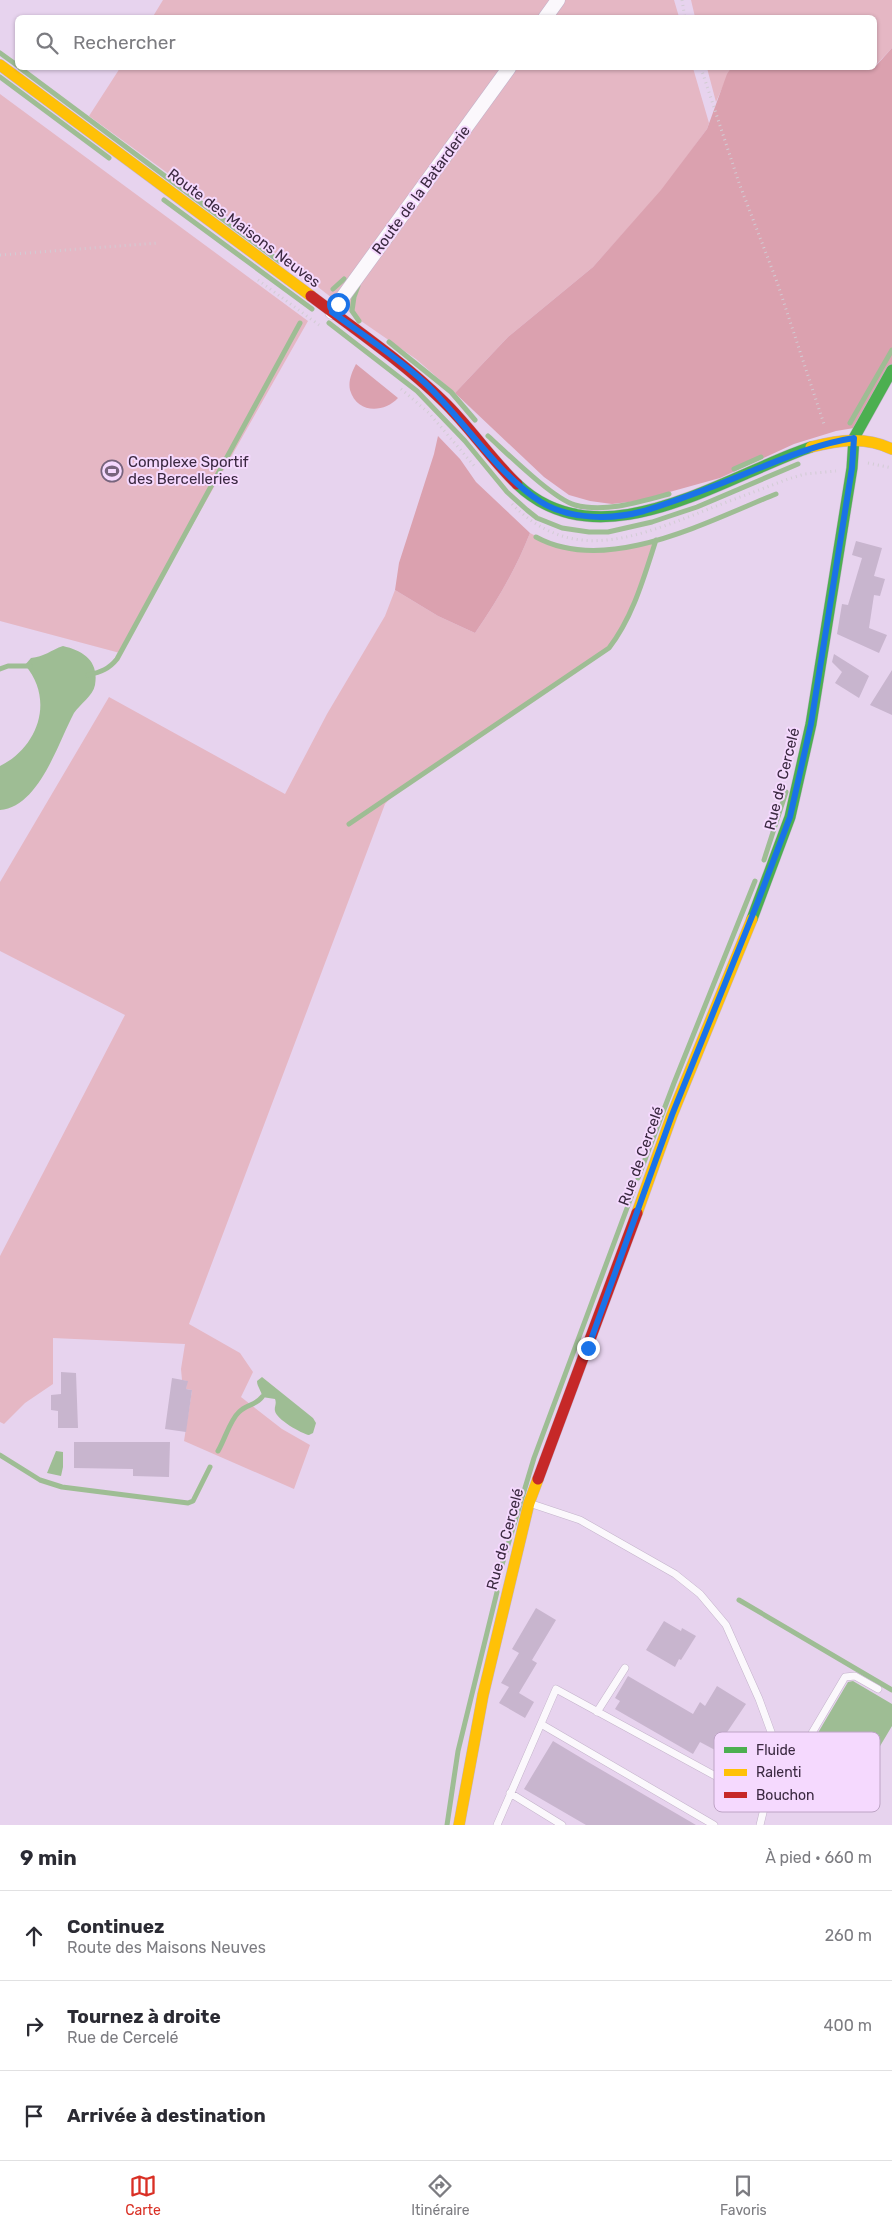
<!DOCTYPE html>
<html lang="fr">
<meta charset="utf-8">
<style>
body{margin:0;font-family:Rubik,sans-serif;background:#f2f2f3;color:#2b2b33}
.stop{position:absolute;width:15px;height:15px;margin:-11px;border:4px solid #1a73e8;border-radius:50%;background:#fff}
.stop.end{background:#1a73e8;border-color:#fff;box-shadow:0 1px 5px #0008}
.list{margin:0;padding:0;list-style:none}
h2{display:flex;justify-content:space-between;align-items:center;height:65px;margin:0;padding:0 20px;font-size:21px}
h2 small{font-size:16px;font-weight:400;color:#7c7c81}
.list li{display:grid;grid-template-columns:32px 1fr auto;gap:15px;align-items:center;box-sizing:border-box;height:90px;padding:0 20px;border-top:1px solid #e1e1e2}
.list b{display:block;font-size:19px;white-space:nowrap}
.list p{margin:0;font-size:16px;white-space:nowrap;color:#7c7c81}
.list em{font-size:16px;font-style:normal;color:#7c7c81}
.icon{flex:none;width:28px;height:28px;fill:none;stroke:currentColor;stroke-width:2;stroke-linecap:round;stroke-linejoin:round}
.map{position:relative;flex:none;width:892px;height:1825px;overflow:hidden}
.search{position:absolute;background:#fff;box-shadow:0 1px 4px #0004;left:15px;right:15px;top:15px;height:55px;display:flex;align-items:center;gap:12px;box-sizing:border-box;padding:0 18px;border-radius:8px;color:#7c7c81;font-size:19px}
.sheet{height:335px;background:#fff}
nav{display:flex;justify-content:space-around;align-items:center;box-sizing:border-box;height:70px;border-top:1px solid #e1e1e2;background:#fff;font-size:14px;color:#7c7c81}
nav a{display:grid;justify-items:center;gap:2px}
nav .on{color:#d93025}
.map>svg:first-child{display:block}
.green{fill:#e5b7c4}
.forest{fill:#dba1af}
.water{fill:#9ebd94}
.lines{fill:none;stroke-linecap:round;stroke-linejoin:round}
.stream{stroke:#9ebd94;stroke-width:5}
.building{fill:#c8b5ce}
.lane-casing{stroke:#c3b2ca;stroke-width:8}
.street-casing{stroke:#c3b2ca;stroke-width:15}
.fast-casing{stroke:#c3b2ca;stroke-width:12}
.slow-casing{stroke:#c3b2ca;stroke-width:12}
.jam-casing{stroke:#c3b2ca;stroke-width:12}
.path{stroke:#d2ccd4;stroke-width:3;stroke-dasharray:1 4;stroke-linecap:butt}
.lane{stroke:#fbf8fc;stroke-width:7}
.street{stroke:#fbf8fc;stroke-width:14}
.fast{stroke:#4caf50;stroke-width:11}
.slow{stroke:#ffc107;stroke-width:11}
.jam{stroke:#c62828;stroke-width:11}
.route{stroke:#1a73e8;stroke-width:6}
.labels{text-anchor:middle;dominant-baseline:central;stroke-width:4;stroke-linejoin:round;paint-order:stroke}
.street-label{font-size:15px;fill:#3a2840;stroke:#f5d9fe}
.poi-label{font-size:15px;fill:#3a2840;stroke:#f5d9fe;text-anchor:start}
.key{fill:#f5d9fe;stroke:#bda4c5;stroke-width:1}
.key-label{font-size:14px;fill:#3a2840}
</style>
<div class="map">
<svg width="892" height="1825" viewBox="0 0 892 1825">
<rect width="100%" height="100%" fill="#e7d3ee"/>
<path class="green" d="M163,0H674L679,17L152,18Z
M691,0H892V48L875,66L874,18L695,17Z
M120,68H693L709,123L707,129L662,190L593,267L508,337L455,393L416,359L361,321L246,230L89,116Z
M707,68H731L716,102Z
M0,94L308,321L120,653L0,621Z
M530,533C571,556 612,553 656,540C644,577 633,617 609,648L398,790L385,804L189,1324L240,1353L253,1372L241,1397L282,1429L310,1445L294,1489L184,1441L192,1390L186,1389L187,1381L182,1380L181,1369L185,1344L53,1338V1384L25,1403L4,1424L0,1422V1256L125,1015L0,951V882L109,697L285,794L327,714L385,616L395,590L438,616L475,633C497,601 516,569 530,533Z"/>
<path class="forest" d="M892,48V370L860,427L836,431L794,444L720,478L637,501L612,504L590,501L569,495L544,477L455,393L508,337L593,267L661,190L707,129L727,74L731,68L871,69L874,68Z
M356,364L398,398C384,413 357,414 350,390C348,381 352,372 356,364Z
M438,436L460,459L476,482L530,533C516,569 497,601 475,633L438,616L395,590L399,563L434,454Z"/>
<path class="water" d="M63,646C84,651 99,661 95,685C93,696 80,704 74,713C58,743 39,807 0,810V766C38,747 55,700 25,665L31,658C44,657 51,650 63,646Z
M262,1377L313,1418L316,1423L313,1433L309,1435C302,1434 276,1419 275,1411C274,1407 277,1404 275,1399L262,1397C262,1391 257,1387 257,1381Z
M56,1451L63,1452V1467L61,1476L47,1473Z
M853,1681L892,1704V1726L861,1778L809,1748L848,1682Z"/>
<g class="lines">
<path class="stream" d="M0,53L18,66
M20,68L279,261
M0,77L109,158
M164,200L312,309
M358,286L354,297L352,311L359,321
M333,289L344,279
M329,323L417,391L465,441L507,492L527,510L537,518L562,528L589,532H608L652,522L697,507L798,464
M389,342L451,392L475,420
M850,423L892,350
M488,436C507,453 553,499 575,505C604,513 640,502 669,494
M734,469L761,457
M536,537C607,576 708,521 776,494
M0,669L8,666H30
M88,675C101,672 109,669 117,659L300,323
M349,824L609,648C633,617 644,577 656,540
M764,860L786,792
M638,1178L674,1083L755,881
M218,1451C225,1439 230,1420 239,1412C246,1405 256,1405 262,1397
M0,1455L40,1480L62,1487L188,1503L193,1501L210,1467
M501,1568L534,1458L633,1192
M739,1600L892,1690
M447,1825L458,1751L497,1592"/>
</g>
<path class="building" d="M856,541L882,548L874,576L885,579L880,596L874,595L869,628L887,635L879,653L837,634L842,604L848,605L862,558L852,555Z
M834,654L869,676L859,698L835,683L842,672L832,662Z
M892,670V715L870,705Z
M61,1372L76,1373L78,1428H58V1411L51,1410V1395L61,1394Z
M172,1378L188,1381L186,1389L192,1390L186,1432L165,1429Z
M74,1442H170L169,1477L133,1476V1469L74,1468Z
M536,1608L556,1620L532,1660L537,1663L519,1693L534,1702L525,1718L499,1703L509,1687L501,1683L519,1653L512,1649Z
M664,1621L681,1631L682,1628L696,1636L681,1660L679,1659L675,1667L646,1650Z
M628,1676L693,1714L700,1702L705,1706L717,1686L746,1704L715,1750L700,1742L693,1754L615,1709L620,1701L615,1698Z
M553,1741L588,1762L696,1825H586L524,1789Z"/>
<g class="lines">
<g class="lane-casing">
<path id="lane" d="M529,1503L580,1520L675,1574L700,1594L726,1625L759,1699L774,1740L775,1763L760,1825
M597,1712L625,1668
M541,1724L714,1825
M775,1763L796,1760L845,1677L855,1676L878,1689
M510,1793L562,1825
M497,1825L556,1689L765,1803"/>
</g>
<g class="street-casing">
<path id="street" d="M545,18L558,0
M332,312L509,68"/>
</g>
<g class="fast-casing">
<path id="fast" d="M517,484C600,564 725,476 811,447
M752,919L790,817L811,724L852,468L854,438L892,370"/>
</g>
<g class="slow-casing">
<path id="slow" d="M0,65L311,296
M811,447C839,440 865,436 892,449
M637,1213L672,1115L752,919
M459,1825L483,1695L529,1503L538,1479"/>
</g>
<g class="jam-casing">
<path id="jam" d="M311,296C356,330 403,362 443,401C470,427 490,458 517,484
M538,1479L637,1213"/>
</g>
<path class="path" d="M682,0L685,18
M701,68L739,183L777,282L825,427
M0,255L158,243
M258,280L319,325
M401,389L429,413L476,468
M868,463L892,468
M512,504C569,562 629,540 696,514C726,502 757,491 788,479L805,474L836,471"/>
<use href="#lane" class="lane"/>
<use href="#street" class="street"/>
<use href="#fast" class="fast"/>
<use href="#slow" class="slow"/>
<use href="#jam" class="jam"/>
</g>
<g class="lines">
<path class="route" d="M338,304L332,312C363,335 397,357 425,383C463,419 498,475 541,502C570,520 612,520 644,511C679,500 713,487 747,473C782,459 816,444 854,438L852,468L811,724L790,817L757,904L672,1115L588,1348"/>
</g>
<defs>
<g id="stadium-ring" transform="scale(1.125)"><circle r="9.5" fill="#f5d9fe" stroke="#77647d" stroke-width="1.5"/><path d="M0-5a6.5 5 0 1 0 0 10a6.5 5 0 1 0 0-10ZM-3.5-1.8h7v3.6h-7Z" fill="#77647d"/></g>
</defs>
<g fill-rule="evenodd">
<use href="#stadium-ring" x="112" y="471"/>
</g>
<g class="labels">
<g class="street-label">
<text transform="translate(421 190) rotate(-54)">Route de la Batarderie</text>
<text transform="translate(244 228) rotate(37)">Route des Maisons Neuves</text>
<text transform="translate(782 779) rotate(-76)">Rue de Cercelé</text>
<text transform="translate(641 1156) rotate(-70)">Rue de Cercelé</text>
<text transform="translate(505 1539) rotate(-75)">Rue de Cercelé</text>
</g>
<g class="poi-label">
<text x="128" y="462">Complexe Sportif<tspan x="128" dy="17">des Bercelleries</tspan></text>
</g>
</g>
<rect x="714" y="1732" width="166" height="80" rx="8" class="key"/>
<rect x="724" y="1747" width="23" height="6" fill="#4caf50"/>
<rect x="724" y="1769" width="23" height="7" fill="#ffc107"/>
<rect x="724" y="1792" width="23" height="6" fill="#c62828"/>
<g class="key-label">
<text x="756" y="1755">Fluide</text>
<text x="756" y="1777">Ralenti</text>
<text x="756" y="1800">Bouchon</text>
</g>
</svg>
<div class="stop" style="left:338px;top:304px"></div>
<div class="stop end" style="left:588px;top:1348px"></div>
<div class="search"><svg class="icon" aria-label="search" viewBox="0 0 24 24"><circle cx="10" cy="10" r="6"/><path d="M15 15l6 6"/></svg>Rechercher</div>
</div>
<section class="sheet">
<h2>9 min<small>À pied · 660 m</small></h2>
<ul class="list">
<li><svg class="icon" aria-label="ahead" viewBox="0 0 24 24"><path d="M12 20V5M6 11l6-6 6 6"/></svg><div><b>Continuez</b><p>Route des Maisons Neuves</p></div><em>260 m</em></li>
<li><svg class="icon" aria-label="right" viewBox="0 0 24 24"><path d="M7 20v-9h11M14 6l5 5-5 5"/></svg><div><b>Tournez à droite</b><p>Rue de Cercelé</p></div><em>400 m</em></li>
<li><svg class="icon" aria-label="arrive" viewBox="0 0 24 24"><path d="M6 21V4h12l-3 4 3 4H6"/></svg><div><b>Arrivée à destination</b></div></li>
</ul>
</section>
<nav>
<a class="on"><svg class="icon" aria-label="map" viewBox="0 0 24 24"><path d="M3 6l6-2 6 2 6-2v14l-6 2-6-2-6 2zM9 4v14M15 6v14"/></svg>Carte</a>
<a><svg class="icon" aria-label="directions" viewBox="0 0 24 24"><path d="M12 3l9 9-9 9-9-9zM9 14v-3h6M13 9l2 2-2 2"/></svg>Itinéraire</a>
<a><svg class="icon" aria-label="saved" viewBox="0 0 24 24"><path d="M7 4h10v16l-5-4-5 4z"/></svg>Favoris</a>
</nav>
